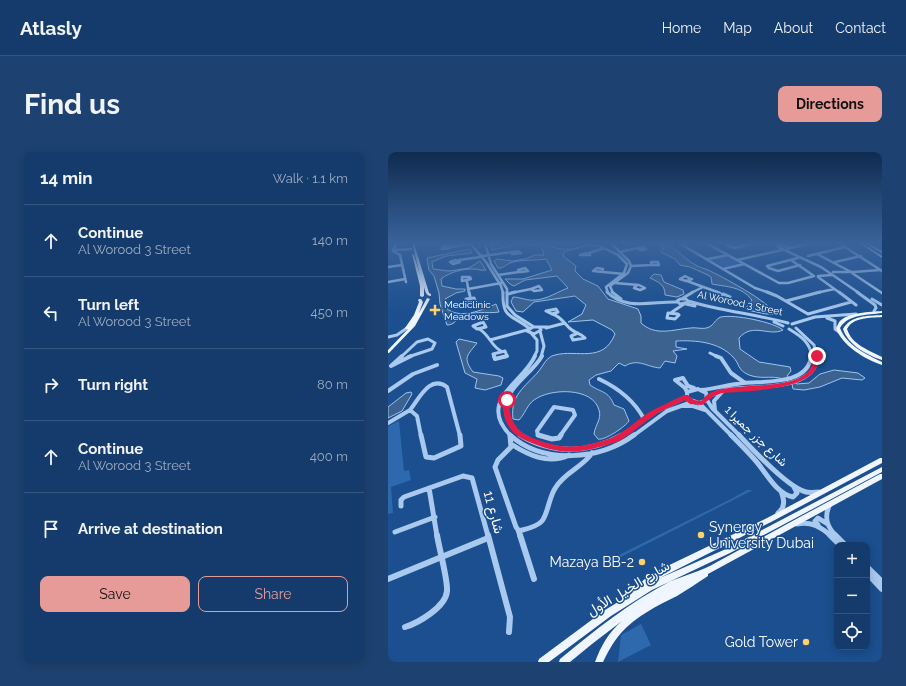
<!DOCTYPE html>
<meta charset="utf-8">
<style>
body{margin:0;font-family:Raleway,Vazirmatn,sans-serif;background:#1d4271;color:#f1f3f6}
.controls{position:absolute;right:12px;bottom:12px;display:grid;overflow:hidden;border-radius:8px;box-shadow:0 2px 10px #0003}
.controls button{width:36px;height:36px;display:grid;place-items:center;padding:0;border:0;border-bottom:1px solid #33557e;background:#143b6b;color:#f1f3f6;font:20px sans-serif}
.stop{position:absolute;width:12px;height:12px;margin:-9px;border:3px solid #e11d48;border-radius:50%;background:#fff}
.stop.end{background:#e11d48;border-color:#fff;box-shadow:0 1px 4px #0008}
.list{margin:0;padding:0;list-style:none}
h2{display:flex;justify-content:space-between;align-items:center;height:52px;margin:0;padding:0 16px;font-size:17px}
h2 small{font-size:13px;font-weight:400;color:#9dadc1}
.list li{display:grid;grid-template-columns:26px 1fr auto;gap:12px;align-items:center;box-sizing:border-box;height:72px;padding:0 16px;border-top:1px solid #33557e}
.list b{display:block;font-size:15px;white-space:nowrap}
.list p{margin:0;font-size:13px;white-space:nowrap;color:#9dadc1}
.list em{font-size:13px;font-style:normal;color:#9dadc1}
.actions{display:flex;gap:8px;padding:12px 16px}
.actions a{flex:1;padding:9px 0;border:1px solid #e69b98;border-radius:8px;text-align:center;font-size:14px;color:#e69b98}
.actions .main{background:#e69b98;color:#111}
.icon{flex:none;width:22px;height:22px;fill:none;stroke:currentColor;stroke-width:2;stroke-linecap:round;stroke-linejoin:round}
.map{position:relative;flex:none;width:494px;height:510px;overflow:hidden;border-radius:8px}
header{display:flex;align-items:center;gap:24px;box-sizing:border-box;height:56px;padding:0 20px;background:#143b6b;border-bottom:1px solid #33557e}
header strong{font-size:19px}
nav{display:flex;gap:22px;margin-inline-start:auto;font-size:14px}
.intro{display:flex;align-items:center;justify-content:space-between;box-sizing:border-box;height:96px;padding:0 24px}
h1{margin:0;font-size:28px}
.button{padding:10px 18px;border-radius:8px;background:#e69b98;color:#111;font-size:14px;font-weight:700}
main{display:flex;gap:24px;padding:0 24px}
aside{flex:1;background:#143b6b;border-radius:8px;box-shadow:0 2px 10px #0003}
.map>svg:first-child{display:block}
.green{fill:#2e69ad}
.water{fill:#3c6290;stroke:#9cc4f0}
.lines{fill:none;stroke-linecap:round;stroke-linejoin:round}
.minor-far4{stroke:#a9c9ee;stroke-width:2.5}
.minor-far3{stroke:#a9c9ee;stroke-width:3}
.minor-far2{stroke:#a9c9ee;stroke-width:4}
.minor-far1{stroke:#a9c9ee;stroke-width:5}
.minor{stroke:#a9c9ee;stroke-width:6}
.major{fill:#f0f6ff;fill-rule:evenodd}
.route{fill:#e11d48}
.poi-dot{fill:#ffd166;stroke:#1b4f8f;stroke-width:1.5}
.labels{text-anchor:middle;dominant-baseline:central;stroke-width:3;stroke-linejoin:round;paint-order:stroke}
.far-street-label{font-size:10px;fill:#fff;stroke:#1b4f8f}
.far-poi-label{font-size:10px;fill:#fff;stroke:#1b4f8f;text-anchor:start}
.street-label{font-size:12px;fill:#fff;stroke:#1b4f8f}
.near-street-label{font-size:14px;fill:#fff;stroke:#1b4f8f}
.near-poi-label{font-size:14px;fill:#fff;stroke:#1b4f8f;text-anchor:end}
</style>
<header>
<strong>Atlasly</strong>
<nav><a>Home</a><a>Map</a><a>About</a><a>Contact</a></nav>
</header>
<div class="intro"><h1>Find us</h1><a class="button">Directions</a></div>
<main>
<aside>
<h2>14 min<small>Walk · 1.1 km</small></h2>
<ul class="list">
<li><svg class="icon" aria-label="ahead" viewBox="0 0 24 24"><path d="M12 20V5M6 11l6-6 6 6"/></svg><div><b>Continue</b><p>Al Worood 3 Street</p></div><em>140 m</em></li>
<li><svg class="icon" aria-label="left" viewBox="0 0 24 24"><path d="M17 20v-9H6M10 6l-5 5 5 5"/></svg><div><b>Turn left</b><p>Al Worood 3 Street</p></div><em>450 m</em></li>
<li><svg class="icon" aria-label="right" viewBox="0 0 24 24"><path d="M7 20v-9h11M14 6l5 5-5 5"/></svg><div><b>Turn right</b></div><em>80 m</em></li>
<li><svg class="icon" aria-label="ahead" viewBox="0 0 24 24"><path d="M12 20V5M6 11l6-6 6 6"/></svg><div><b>Continue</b><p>Al Worood 3 Street</p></div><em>400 m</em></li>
<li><svg class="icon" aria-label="arrive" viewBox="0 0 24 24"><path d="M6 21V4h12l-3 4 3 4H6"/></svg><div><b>Arrive at destination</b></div></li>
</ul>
<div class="actions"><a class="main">Save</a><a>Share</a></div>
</aside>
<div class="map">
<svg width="494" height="510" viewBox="0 0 494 510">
<rect width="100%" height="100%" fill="#1b4f8f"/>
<path class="green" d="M339,104L353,111L336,115L323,108Z
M11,269L16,319L21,318L23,328L3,335L5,361L0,362V274Z
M359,338H365L221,411L219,409L343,347Z
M253,472L263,493L230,510L233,483Z"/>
<path class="water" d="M126,91H160L164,95C174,98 191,99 199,91L208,94H196L176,100L175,104L188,114L187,119L195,127L210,134L220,147L250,157L253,164V171C268,185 286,177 303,176C308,175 316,178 321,175C326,173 327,167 333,165C345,162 386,170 395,178C381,185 365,170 351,186L352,197L371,210L402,215L403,219L399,224L409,232L421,231L432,222L446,218L470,221L477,226L474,228L454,226L432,235L416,238L405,237L404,232C388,220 378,229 361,223C349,218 352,212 345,205C331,190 308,188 288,189V195L299,197L285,199L289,204L287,211L277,209L272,216C259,215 250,206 237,214L231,211L223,219L208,223L201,228L202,233C213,241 220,238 226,253L236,257L241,269C237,275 216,289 210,287L206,282C207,273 214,267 211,258C205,235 162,236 146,248C139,253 137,262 131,268L125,267C122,243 137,235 150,220C156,213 158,205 167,203C189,197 215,212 227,182L224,178L205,168L180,170L194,162L198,153L187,144L146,150L135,160L128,159L123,150L125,145C132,145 139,149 147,148C160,147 169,140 180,136L169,124L137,128L126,134L122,132L117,127H135L164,118L158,107C147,109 133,107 122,111C117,113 115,117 110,116L106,109L109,107L124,109L137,107L147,103H156L153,94L133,92L104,98L102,93Z
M270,91C285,90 293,105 306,112C310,115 315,116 320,118C333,124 382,150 387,162H378L359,158L358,156L364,148C353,134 339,135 324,132L323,125L320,123L302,115L292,113L287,107L273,100L276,95Z
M82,97L84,101L58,104L44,110L45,117L61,119L81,116L92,109L98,118C94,119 90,117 85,117C74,117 62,120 53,127L54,134L68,137H77V139L68,141L57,147L58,156C72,168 94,158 108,152L111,160C98,162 86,158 73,165C68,168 66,173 59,173L52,152L51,141L46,124L41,118L39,106Z
M266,122L273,123L276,130L295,138L296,142L289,145L277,143C277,133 271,130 262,126Z
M71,187L89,191C80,203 74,205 85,220L111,224L115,226L113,233L97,238L87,236L89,227L77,221L68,190Z
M23,240L24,242L14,259L0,266V255L18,241Z"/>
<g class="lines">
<path class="minor-far4" d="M82,91L98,110L113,134L115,141
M97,91L103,112L119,137V141
M176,91H182
M206,91L230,103L239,112L236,121L218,135L220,141
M223,91L241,109L243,114L240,121L222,134L225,141
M291,91L367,136L382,141
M318,91L391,131H400L426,124
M387,91L394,94
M451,91L494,119
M339,93L346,96L367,91
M55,94H63L62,96L54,97Z
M63,95L83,92
M255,95L258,97L252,98L249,96Z
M402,96L423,91
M7,98L23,97
M398,98L402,96L396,94L390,95L433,115L471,141
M5,99L12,103L18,130
M7,99L5,98L9,91
M130,99L133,101L124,102L125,100Z
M231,100L249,96
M198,101L202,103H192Z
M201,101L216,96
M91,102L95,104L124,100
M429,102L465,121L462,119
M420,104L457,95
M320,107L340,103
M68,108L72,110L65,112L62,110Z
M71,108L92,105
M349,108L394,98
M403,108L426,124
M263,110H270L271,113H264Z
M447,110L473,104
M243,114L263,113
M0,115L14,113
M137,116L140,119L133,120L130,118Z
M381,116L379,114L410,106
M381,116L390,119L412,113
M335,117L356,112
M214,120L215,117L209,116L205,119L236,122
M445,120H461
M465,120L492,118
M464,121L494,141
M110,123L131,120
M297,124L303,127H304L298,129L292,127Z
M430,124L444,123
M74,125H82L83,127L74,129Z
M430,125L452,141
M299,129L332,141
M0,130L17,127
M79,130L81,141
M227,131L251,133L257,136L252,138L246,136L249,133
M151,134L154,138L146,139L143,137Z
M80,137L113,131
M123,141L143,137
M303,141L315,135
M428,141L446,137"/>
<path class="minor-far3" d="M81,140L82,144
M115,140C114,167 123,162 141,176
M119,140V154L127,163L146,175
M219,140C237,159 266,149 289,150
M224,140L233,147
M329,140L333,142
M379,140L389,144L420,162L463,150
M451,140L468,153
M469,140L487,153L488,156L486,159
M120,142L127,140
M335,142L342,145L336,147L330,145Z
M86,146L88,150L78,151V147Z
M295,146L305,140
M292,147H298L301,150L292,152L289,149Z
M484,147L494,153
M300,149C333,159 367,162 400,171
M398,149L432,140
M298,152L307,154
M168,157L170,160L164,162L158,159Z
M284,160L296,152
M280,161L290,162L291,163L287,167L279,166Z
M164,162C173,164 177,173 184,178C189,182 193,181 197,186L185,188L183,184L190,181
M439,166L447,169V177L451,180
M95,170L98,175L89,177L85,174Z
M386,170L395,174
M404,172L427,165L468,162
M145,175H151L153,178L146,182L139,179Z
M151,175H160
M158,176L177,171
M408,176L426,193L429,205
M91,177C101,182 103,194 113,199
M401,177C411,183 424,191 423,205
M152,179L156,194L153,205
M143,181L149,188V199L146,205
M0,185L9,183L19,176
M102,188L139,178
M322,201L330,205
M13,205L29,190L40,187L47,191L44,197L20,205
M106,205L105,202L117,199L119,204L117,205"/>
<path class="minor-far2" d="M14,204L3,214L23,204
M106,204L107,207L119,204
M328,204L333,206L343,221L357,231
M211,227C230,236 246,248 256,267
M310,237L318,241L319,248L311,251L299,247V240Z
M313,238C327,237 341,232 356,231C377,229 421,233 423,204
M0,239L25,222L49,213
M299,240L297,236L287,228L295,226L300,234L306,236
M320,245C327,241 335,238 344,237C367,234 429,239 429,204
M319,248L324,256L352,284
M311,251L344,284
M295,254H305L317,258
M22,258L29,264L33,284
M22,258C31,247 42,222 59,235L72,284
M327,258L326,249L334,240
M0,271L22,258
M123,284C88,249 135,231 147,204
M134,284C127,279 122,273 119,265C111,238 143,224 154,204
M154,284L150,283L149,279L166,255L185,258L187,263L172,284
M233,284L267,260L298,245
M245,284L279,259L304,250"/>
<path class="minor-far1" d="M33,283L38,305L46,306L73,294L72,283
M122,283C155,313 212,308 246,283
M132,283C165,303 202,301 234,283
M150,283L164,287L171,286L173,283
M343,283C351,291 359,299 367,308C378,320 388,342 405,345L409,341L406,335
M351,283C364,297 400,336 418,340C422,341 427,340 431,340
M122,284L123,295L110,308L107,315L128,375L131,379C138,377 149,375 154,369C160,362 161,344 168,335C177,320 195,315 204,301
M123,292C140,303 161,313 181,303
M41,336L49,384
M13,354V348L16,345L75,324L84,326L100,384
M441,354C436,366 439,375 448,384
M390,361C398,355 396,347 393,339
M409,372C423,369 433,375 443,384
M430,373L427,369L430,366L438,371
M130,378L132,384
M7,380L47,365"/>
<path class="minor" d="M100,383L122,465L121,480
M132,383L146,427
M442,383L452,393
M447,383L457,393
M479,415L494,430
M479,421L494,437
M0,427L100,386
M17,475C30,471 58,455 59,439C60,428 51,396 49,383"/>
<path class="major" d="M24,91H26L41,141L43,142V144C38,144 37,139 36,135V144L34,145L32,144V134L24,102L26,103L32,123Z
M471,91H474L494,104V106Z
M476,91H479L494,99V101Z
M39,146L42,147L27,174L1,201H0V198L20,177H18L17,176L26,163L31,150L30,148L31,147H33L35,150L31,161Z
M494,159V161C480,163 460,162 452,176C459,194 478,202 494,210V213C477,207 454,194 448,176C448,176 451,171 451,170C460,160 482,160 494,159Z
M494,163V165C482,166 465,165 459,177C464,193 481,198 494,205V208C479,203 460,193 455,177C463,163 480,164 494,163Z
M492,306H494V311L385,369L272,426L338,397L494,315V320L342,401L264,438L223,464L161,510H150L151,507L217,458L243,442L244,438L258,426L269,419L381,365Z
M492,322H494V327L320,422V424C309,431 299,438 289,444C269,454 248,464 233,481C225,490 220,500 215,510H207C213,494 220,481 234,469L204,492L182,510H171L172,507C206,479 242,450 281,430C297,423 314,419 329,410C383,381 437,351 492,322Z"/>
</g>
<linearGradient id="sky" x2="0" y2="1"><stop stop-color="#0f2b4f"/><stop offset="0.56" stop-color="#39639b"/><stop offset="1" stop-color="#39639b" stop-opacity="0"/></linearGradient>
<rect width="494" height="162" fill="url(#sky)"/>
<path class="route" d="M427,202L432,204C431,208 430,214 427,218C413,239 357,239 334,241L326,244L314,253L302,252L297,248C288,252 279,256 270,261C257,269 246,280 233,288C228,291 221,292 215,294C185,303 167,301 139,289C121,282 113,266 116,248L119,246L122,248C120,264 126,278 142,285C167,295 184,298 210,290C216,288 222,287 227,284C241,277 252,265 265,258C275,253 286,248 296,243H300L306,248L313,249C316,246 319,242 322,241C346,229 407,240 422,217C425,213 425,207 427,202Z"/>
<g class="poi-dot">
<path d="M45 152h4v4h4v4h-4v4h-4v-4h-4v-4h4z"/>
<circle cx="313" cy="383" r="4"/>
<circle cx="254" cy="410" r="4"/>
<circle cx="418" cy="490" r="4"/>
</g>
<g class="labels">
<g class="far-street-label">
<text transform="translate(352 151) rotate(12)">Al Worood 3 Street</text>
</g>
<g class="far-poi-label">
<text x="56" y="152">Mediclinic<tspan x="56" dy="12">Meadows</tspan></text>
</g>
<g class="street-label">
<text transform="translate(368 284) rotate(44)">شارع جزر جميرا 1</text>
</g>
<g class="near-street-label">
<text transform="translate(106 360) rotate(75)">شارع 11</text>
<text transform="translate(240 436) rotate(-31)">شارع الخيل الأول</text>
</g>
<g class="near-poi-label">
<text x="321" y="375" text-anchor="start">Synergy<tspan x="321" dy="16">University Dubai</tspan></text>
<text x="246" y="410">Mazaya BB-2</text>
<text x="410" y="490">Gold Tower</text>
</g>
</g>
</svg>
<div class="controls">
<button>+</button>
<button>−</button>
<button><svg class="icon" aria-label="locate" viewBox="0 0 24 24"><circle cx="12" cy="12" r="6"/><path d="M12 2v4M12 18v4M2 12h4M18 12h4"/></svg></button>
</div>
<div class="stop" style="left:119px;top:248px"></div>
<div class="stop end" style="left:429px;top:204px"></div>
</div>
</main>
